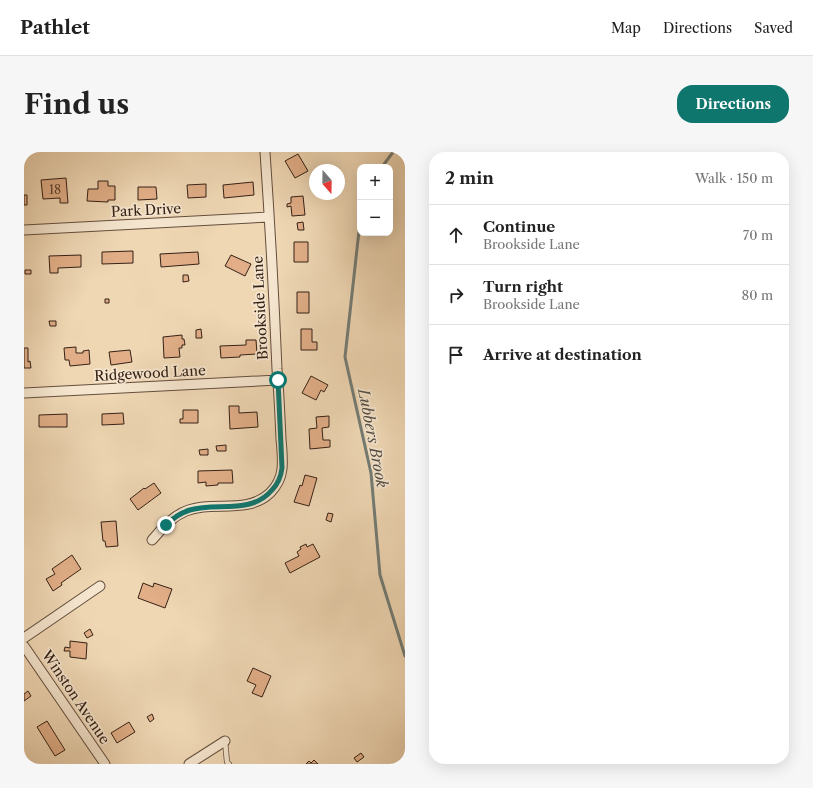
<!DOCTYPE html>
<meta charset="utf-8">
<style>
body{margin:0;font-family:"Libre Caslon Text",serif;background:#f6f6f6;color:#222}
.controls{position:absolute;right:12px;top:12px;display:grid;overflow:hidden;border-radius:8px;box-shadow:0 4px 16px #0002}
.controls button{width:36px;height:36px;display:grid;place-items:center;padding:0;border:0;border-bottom:1px solid #e0e0e0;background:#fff;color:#222;font:20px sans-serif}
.compass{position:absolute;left:285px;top:12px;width:36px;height:36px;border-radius:50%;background:#fff;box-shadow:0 4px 16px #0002;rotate:160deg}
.stop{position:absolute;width:12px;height:12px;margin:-9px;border:3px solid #0f766e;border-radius:50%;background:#fff}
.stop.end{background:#0f766e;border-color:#fff;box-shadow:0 1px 4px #0008}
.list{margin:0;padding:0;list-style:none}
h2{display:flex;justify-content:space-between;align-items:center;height:52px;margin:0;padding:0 16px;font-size:17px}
h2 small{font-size:13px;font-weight:400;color:#767676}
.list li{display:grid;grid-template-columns:26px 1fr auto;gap:12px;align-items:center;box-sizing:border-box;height:60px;padding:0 16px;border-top:1px solid #e0e0e0}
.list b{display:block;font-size:15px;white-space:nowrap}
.list p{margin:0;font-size:13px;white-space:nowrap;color:#767676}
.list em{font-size:13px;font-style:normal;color:#767676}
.icon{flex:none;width:22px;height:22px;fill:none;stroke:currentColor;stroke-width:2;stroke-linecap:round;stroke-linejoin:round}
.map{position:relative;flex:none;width:381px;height:612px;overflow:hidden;border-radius:16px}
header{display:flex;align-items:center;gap:24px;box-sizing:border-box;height:56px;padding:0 20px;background:#fff;border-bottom:1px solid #e0e0e0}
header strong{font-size:19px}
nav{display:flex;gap:22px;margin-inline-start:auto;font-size:14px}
.intro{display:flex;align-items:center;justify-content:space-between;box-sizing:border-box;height:96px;padding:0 24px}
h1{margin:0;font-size:28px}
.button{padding:10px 18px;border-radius:16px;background:#0f766e;color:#fff;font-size:14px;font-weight:700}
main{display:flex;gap:24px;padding:0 24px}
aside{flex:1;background:#fff;border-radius:16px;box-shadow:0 4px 16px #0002}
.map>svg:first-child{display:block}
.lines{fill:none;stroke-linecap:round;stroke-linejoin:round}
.stream{stroke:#737c75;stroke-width:3}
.building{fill:#e1ae87;stroke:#352116}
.lane-casing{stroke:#644e3e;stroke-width:6}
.street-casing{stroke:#644e3e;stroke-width:11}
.lane{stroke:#f5e5ce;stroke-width:4.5}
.street{stroke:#f5e5ce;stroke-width:9}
.route{stroke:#0f766e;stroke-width:5}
.labels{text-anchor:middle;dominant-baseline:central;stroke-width:3.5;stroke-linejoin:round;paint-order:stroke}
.number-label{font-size:12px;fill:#604432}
.street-label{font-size:14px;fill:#352116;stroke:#f5e5ce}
.water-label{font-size:15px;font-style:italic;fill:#544e46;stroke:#f5e5ce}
</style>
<header>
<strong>Pathlet</strong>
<nav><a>Map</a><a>Directions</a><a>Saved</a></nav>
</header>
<div class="intro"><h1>Find us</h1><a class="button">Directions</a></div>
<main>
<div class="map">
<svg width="381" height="612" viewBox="0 0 381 612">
<rect width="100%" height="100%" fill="#efd7b4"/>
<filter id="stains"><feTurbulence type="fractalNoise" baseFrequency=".005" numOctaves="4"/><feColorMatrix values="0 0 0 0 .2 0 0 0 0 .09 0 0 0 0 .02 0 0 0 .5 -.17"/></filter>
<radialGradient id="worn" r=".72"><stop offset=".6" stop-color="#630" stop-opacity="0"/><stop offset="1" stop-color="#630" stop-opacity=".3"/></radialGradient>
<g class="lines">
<path class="stream" d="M358,15L369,0
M336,70L321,205L347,321L356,423L381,504"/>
</g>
<path class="building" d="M274,2L284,19L271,26L261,9Z
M42,26L44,51H36V46L19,47L17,28Z
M74,29H84V34H91V48H84V50L63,49L64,37H74Z
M229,30L230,43L200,46L199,33Z
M182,32V45L164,46L163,33Z
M114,35H132L133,47L114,48Z
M0,43H3V53H0Z
M279,44L281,63L268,64L267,54L263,55V52L267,51V45Z
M279,70L280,78H274L273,71Z
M270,90H284V110H270Z
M109,99V111L78,112V100Z
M174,100L175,112L137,115L136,102Z
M57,103V115L34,116V121H26L25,104Z
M207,103L227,112L221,124L201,114Z
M1,118H7V122H1Z
M159,123H164L165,129L159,130Z
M273,140H285V161H273Z
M81,147H85V151H81Z
M25,169H32V174H26Z
M177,177L178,186H172V178Z
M277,177H288V190H293V198H277Z
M158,183V187H160L161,193H158V196H155L156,205L140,206L139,185Z
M222,188H232L233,202L216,203V205L197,206L196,194L222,193Z
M52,195V201H59V199L65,198L66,212L46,214L45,208H41L40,196Z
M0,196H4V210L6,209L7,216H0Z
M106,198L108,210L87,213L85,200Z
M287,224L304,233L300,240L297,238L292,248L278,241Z
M205,254H215V261L233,260L234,275L206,277Z
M159,258H174V271H156V267H159Z
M99,261L100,272L78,273V262Z
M43,262V275H15V263Z
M305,264V275L298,276L299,288H306V295L286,297L285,277L293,276L292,265Z
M202,293V299H193L192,294Z
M184,297V303H176L175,298Z
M208,318L209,331H194V333L182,334V330L174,331V319Z
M281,323L293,326L285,354L270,350L276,333L278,334Z
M130,331L137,341L114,358L106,347L120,336L121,337Z
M304,361L309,362L307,370L302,368Z
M92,369L94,394L82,395L81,389H79L77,370Z
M282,392L283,395L289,392L296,405L266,421L261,411L275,404L273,400L277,397L276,395Z
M48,403L57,417L37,431L38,433L29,439L22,427L31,422L28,417Z
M119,431L129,435L130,431L148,437L141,456L114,446Z
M66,477L69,483L63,486L60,481Z
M46,489L63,491L62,507L46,505V499H40L41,495L46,496Z
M229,516L247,524L238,545L228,541L232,533L223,529Z
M4,539L7,544L0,549V542Z
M128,562L130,567L126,570L123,565Z
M23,569L41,598L31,604L13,575Z
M105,570L111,580L93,591L87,581Z
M337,601L340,605L333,610L330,606Z
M290,608L294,612H282L285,609L287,611Z"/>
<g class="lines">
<g class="lane-casing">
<path id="lane" d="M201,589L203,610L205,612"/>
</g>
<g class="street-casing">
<path id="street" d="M0,78L245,65
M0,241L254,228
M128,388C138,377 147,365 162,359C188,348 223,363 246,341C252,335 257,326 258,317C259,307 258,297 257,287C256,264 255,241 253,217C250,145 246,72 241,0
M0,486L76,434
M0,494L81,612
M165,612L201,589"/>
</g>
<use href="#lane" class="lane"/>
<use href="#street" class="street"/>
</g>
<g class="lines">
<path class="route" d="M142,373C149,366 156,361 166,358C193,350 227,363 248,338C254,332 257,324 258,316L254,228"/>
</g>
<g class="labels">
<g class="number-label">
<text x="31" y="37">18</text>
</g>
<g class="street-label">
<text transform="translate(122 58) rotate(-3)">Park Drive</text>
<text transform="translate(236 156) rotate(-93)">Brookside Lane</text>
<text transform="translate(126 221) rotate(-3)">Ridgewood Lane</text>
<text transform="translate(52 545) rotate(56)">Winston Avenue</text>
</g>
<g class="water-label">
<text transform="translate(349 286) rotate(79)">Lubbers Brook</text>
</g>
</g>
<rect width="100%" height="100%" filter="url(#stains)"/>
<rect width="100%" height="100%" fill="url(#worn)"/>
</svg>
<div class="controls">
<button>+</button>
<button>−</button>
</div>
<svg class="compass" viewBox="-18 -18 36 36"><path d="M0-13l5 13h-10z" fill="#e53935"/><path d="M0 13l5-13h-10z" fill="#767676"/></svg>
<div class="stop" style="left:254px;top:228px"></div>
<div class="stop end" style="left:142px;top:373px"></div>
</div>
<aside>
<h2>2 min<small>Walk · 150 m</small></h2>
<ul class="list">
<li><svg class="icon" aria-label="ahead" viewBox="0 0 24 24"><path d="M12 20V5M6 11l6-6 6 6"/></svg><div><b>Continue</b><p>Brookside Lane</p></div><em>70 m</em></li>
<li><svg class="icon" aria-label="right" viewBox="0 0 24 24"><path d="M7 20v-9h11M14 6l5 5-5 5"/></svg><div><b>Turn right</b><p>Brookside Lane</p></div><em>80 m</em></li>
<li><svg class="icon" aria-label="arrive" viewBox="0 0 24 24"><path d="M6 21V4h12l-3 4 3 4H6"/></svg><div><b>Arrive at destination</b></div></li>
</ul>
</aside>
</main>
